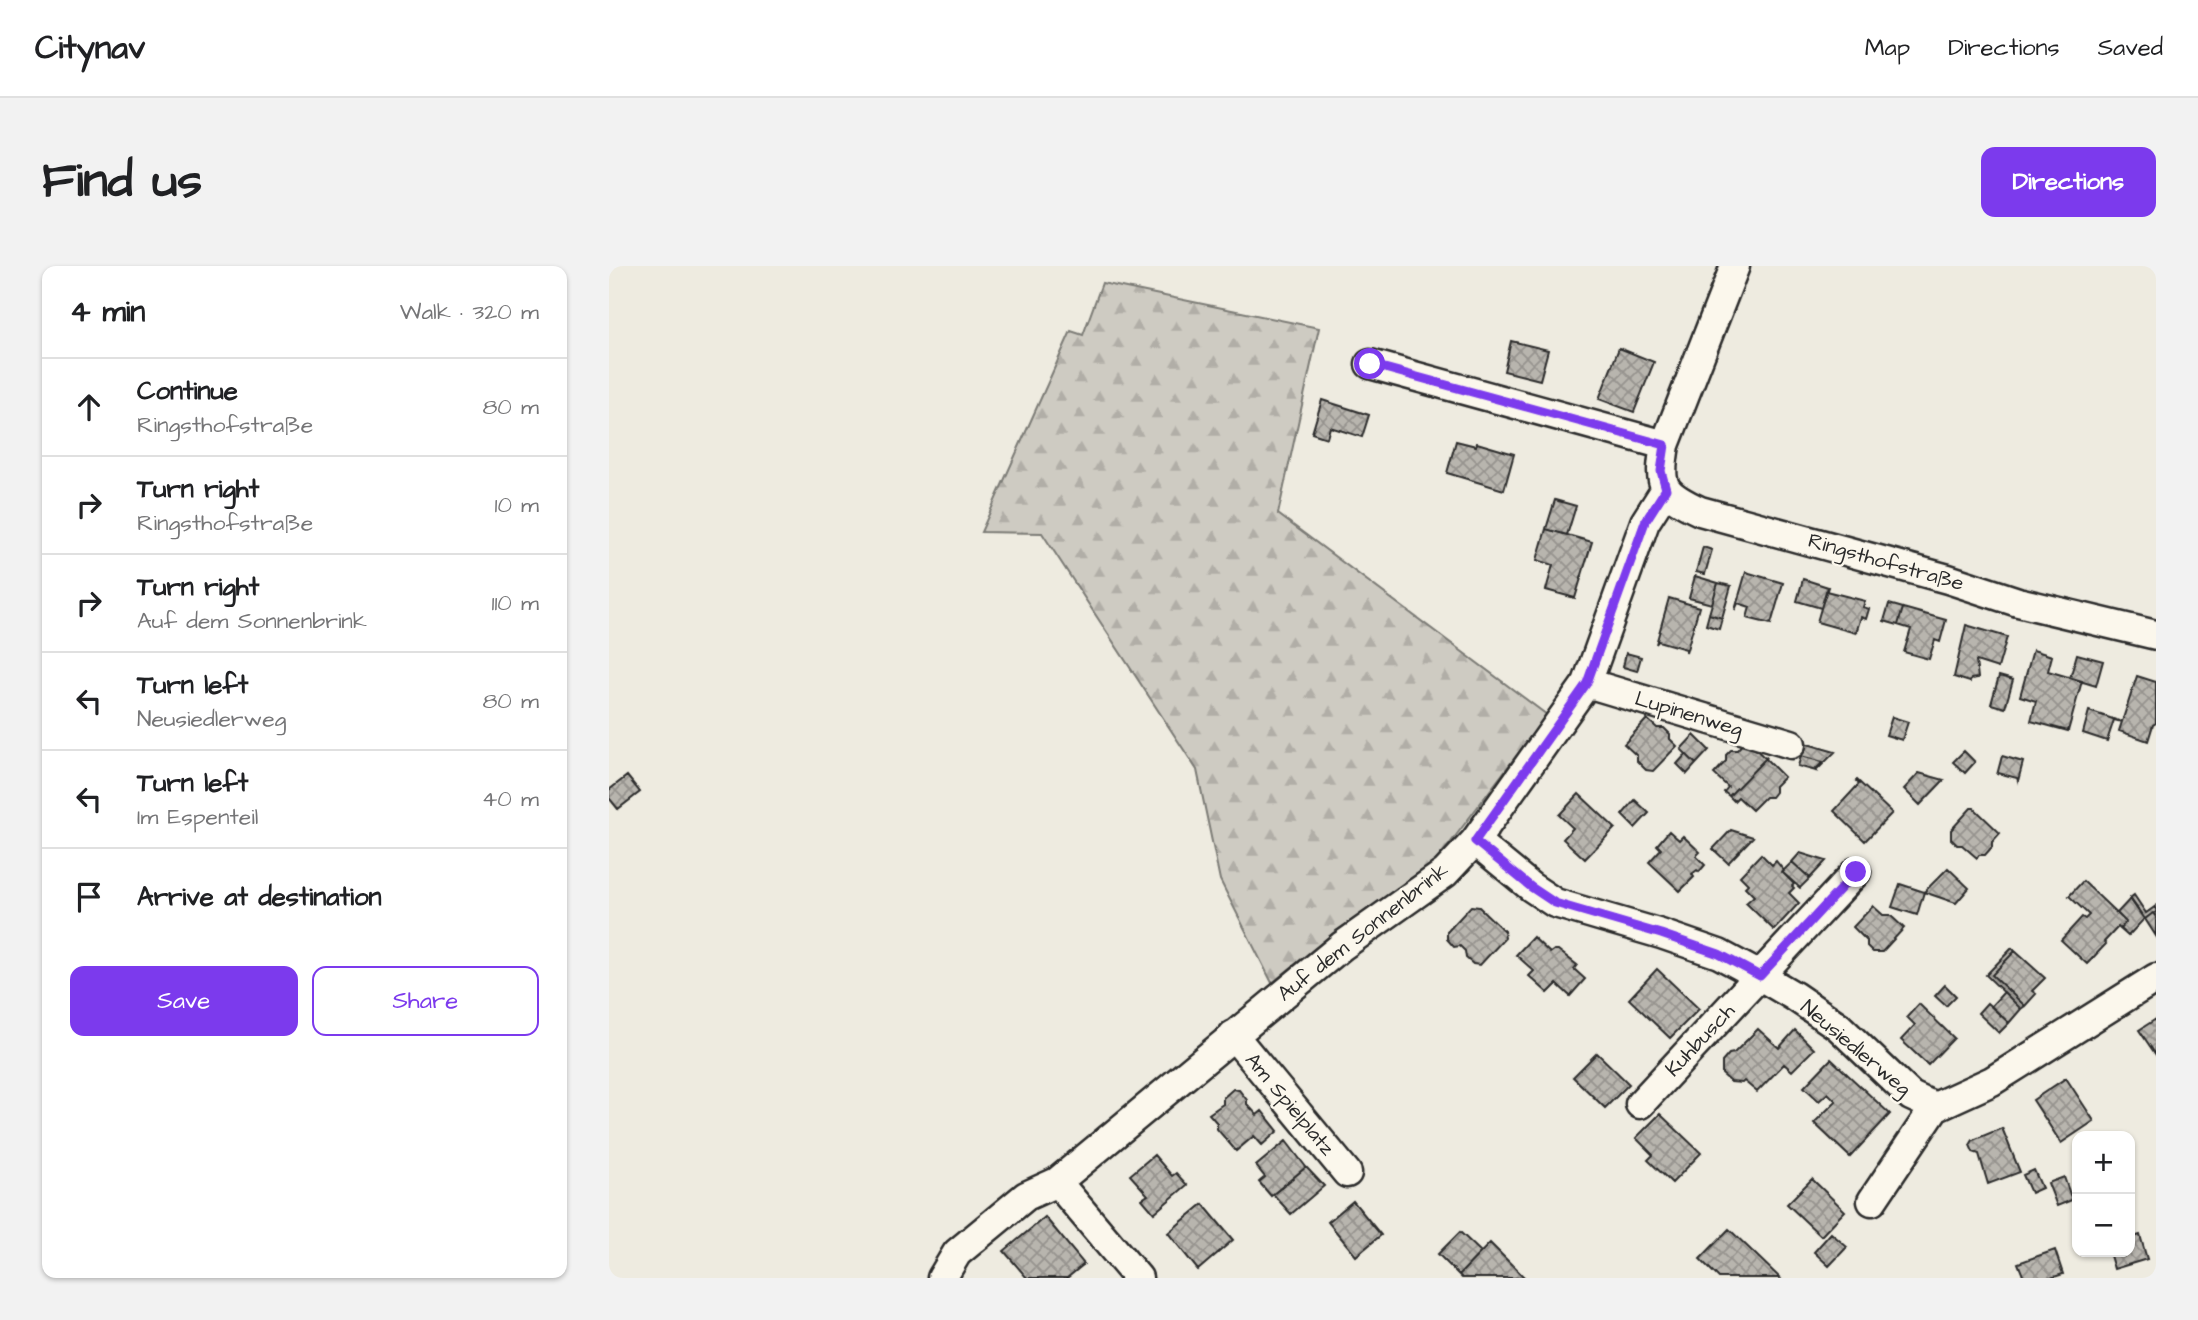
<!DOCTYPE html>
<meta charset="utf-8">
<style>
body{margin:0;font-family:"Architects Daughter",sans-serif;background:#f2f2f2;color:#202124}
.controls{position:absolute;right:21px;bottom:21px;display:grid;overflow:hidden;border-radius:14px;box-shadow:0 2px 5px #0004}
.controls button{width:63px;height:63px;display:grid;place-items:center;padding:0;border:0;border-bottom:2px solid #e0e0e0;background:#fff;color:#202124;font:35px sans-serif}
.stop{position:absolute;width:21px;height:21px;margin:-16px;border:5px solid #7c3aed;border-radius:50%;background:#fff}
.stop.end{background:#7c3aed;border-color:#fff;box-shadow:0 2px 7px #0008}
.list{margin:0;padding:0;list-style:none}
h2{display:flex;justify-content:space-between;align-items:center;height:91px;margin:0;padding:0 28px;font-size:30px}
h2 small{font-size:23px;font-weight:400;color:#757577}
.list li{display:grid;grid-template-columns:46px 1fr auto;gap:21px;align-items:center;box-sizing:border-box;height:98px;padding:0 28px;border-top:2px solid #e0e0e0}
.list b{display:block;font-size:26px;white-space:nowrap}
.list p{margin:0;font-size:23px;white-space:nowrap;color:#757577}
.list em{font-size:23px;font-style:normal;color:#757577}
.actions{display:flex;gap:14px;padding:21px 28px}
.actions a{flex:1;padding:16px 0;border:2px solid #7c3aed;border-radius:14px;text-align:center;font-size:24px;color:#7c3aed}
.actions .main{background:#7c3aed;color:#fff}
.icon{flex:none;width:38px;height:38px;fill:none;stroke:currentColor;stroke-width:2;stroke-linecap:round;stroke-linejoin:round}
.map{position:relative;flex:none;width:1547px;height:1012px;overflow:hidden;border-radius:14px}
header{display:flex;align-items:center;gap:42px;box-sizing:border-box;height:98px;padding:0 35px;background:#fff;border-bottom:2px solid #e0e0e0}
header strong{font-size:33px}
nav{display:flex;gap:38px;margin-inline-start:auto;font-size:24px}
.intro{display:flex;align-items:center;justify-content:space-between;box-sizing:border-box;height:168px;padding:0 42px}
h1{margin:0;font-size:49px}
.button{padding:18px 32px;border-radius:14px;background:#7c3aed;color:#fff;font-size:24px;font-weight:700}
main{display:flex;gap:42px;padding:0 42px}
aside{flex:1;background:#fff;border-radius:14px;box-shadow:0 2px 5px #0004}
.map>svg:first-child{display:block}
.forest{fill:url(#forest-firs);stroke:#7c7b76;stroke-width:2}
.building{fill:url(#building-cross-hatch);stroke:#2b2b2b;stroke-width:2}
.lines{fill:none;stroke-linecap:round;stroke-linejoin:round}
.street-casing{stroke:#2b2b2b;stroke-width:33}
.street{stroke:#fbf7ec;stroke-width:28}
.route{stroke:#7c3aed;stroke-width:9}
.labels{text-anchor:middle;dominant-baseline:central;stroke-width:5;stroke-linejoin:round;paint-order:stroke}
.street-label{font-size:21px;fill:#2b2b2b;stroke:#fbf7ec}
</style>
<header>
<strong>Citynav</strong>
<nav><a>Map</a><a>Directions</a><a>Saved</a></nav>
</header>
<div class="intro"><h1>Find us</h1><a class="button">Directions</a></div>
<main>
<aside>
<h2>4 min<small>Walk · 320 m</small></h2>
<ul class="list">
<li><svg class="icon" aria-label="ahead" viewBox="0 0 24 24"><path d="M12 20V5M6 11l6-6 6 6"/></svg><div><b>Continue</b><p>Ringsthofstraße</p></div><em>80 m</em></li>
<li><svg class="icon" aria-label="right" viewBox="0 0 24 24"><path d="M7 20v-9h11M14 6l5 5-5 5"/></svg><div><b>Turn right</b><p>Ringsthofstraße</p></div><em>10 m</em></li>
<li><svg class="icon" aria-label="right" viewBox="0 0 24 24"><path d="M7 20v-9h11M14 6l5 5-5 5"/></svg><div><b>Turn right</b><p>Auf dem Sonnenbrink</p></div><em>110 m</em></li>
<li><svg class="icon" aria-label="left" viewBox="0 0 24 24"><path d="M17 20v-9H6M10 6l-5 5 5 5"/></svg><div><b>Turn left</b><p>Neusiedlerweg</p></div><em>80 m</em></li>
<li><svg class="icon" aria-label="left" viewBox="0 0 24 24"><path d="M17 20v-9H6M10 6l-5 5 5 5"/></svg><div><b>Turn left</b><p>Im Espenteil</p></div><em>40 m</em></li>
<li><svg class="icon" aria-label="arrive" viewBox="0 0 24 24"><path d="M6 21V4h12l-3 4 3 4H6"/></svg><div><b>Arrive at destination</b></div></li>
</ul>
<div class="actions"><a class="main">Save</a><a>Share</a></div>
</aside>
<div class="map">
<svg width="1547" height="1012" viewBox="0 0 1547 1012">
<defs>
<pattern id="forest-firs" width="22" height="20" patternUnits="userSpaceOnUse" patternTransform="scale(1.75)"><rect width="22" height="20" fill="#cecbc2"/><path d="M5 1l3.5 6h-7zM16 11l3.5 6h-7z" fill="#b1aea7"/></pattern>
<pattern id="building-cross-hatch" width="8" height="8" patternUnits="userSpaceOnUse" patternTransform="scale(1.75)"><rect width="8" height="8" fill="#b8b5ae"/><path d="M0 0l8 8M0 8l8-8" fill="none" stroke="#96938e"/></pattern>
</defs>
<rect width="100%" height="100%" fill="#eeebe0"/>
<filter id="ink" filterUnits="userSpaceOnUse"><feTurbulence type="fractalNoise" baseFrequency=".0143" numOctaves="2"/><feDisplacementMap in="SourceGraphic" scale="14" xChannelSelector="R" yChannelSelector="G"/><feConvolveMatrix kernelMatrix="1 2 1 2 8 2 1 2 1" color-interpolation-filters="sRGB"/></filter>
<g filter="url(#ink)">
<path class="forest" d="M493,17L710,62L669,248L938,449L839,580L819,604L727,665L663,717L611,614L588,504L433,267L372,266L462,65L474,69Z"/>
<path class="building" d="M902,75L939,84L931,114L895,105Z
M1010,82L1045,96L1025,146L990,133Z
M713,134L760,149L753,171L721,161L718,172L703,167Z
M847,175L867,180L868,177L905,188L895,224L838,207Z
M946,234L967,240L958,269L937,263Z
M937,263L983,276L966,332L937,324L944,299L928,294Z
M1094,281L1103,284L1096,308L1087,306Z
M1137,306L1174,317L1162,358L1138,352L1141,341L1129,337L1126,344Z
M1086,310L1109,317L1103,338L1080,332Z
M1194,313L1219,321L1212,342L1188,335Z
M1109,317L1122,320L1113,352L1100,348Z
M1217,325L1256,335L1254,341L1260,343L1257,353L1252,351L1247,367L1208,356Z
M1060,332L1090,341L1077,387V383L1049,375L1047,378Z
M1280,338L1294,342L1289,359L1275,355Z
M1294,342L1337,354L1331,376L1326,374L1320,393L1295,386L1302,363L1289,359Z
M1100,348L1113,352L1110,363L1097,359Z
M1357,359L1398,371L1389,402L1367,395L1369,412L1362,413L1361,416L1345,411Z
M1424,384L1443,390L1439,405L1473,415L1459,465L1422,455L1427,435L1411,430Z
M1017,387L1032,391L1028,405L1014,401Z
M1468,388L1494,395L1487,420L1461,412Z
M1390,410L1404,414L1396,442L1382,438Z
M1528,410L1547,416V457L1544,459L1539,475L1510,465Z
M1480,445L1513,456L1505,454L1498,475L1474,467Z
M1283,451L1299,456L1293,474L1277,469Z
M1038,453L1048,462H1055L1061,468V473L1068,480L1044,505L1037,504L1028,495V490L1015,478Z
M1085,469L1100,484L1087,498L1072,483Z
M1137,474L1156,492L1158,491L1120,530L1115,526L1119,521L1105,508L1117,495V489L1122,484H1128Z
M1195,477L1226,486L1207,505L1206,504L1214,496L1192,490Z
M1355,485L1366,496L1356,507L1344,496Z
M1077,488L1087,498L1078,508L1068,498Z
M1192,490L1214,496L1206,504L1207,505L1189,500Z
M1393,490L1414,496L1409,515L1408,512L1389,507L1388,509Z
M1158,491L1157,493L1175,511L1166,520V526L1162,531H1156L1143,544L1129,531L1125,535L1120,530Z
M1310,507L1335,514L1311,539L1295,523Z
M18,510L31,526L9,543L0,532V524Z
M1248,514L1283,547L1256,575L1225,545L1250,518L1247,515Z
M970,528L1006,562L976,593L954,573L964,562L950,549Z
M1026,534L1040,547L1026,562L1013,549Z
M1362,542H1365L1391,567L1383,576V581L1376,589H1370L1368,592L1353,579H1348L1342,573V564Z
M1122,564L1144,571L1119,597L1104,583Z
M1060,565L1070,574L1074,570L1091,586L1087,590L1096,599L1090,606L1088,604L1083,608L1085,611L1071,625L1040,596L1052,583L1048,579Z
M1191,587L1217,595L1201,612L1183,596Z
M1152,588L1163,599L1167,595L1175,605L1173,606L1185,618L1183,620L1185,622L1180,627L1190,637L1165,664L1137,637L1145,630L1136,621L1139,618L1131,610Z
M1183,596L1201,612L1191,622L1173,606Z
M1339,602L1360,622L1347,637L1315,626Z
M1474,615L1517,656L1511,663L1509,661L1495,676L1497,678L1478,698L1452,674L1473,651L1476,653L1480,649L1460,630Z
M1291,618L1315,626L1308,649L1283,641Z
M1525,629L1537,647L1547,640V651L1544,647L1536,653L1521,632Z
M1521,633L1535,653L1519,670L1511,663L1517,656L1508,647Z
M862,640L870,641L895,665L896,672L871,699L864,698L857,692L856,685L851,680L845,681L838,673V666Z
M1264,640L1274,649H1281L1295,662L1273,686H1264L1258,680V675L1244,661Z
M1544,647L1547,651V670L1536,653Z
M924,671L941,687L945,684H949L968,699L965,703L976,713L961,730L948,718L939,727L920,710L925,705L907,689Z
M1403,682L1406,685L1383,709L1416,740L1412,743L1377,709Z
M1406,685L1436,712L1423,725L1427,728L1416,740L1383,709Z
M1048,703L1090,743L1061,772L1020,733Z
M1336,719L1347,730L1337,740L1326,730Z
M1395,726L1412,743L1400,757L1382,740Z
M1378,737L1400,757L1390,767L1369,747Z
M1310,738L1345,772L1319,799L1292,774L1306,759L1298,751Z
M1547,753V789L1530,764Z
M1149,763L1170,782L1186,764L1205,783L1183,805L1175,798L1148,826L1135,815L1133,817L1122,816L1113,808V796L1120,788L1125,787Z
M988,787L1020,818L996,842L964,811Z
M1222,793L1281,848L1241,891L1205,857L1227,835L1219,827L1210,835L1195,821Z
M1457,812L1485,855L1452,877L1424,834Z
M624,823L630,824L638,834V838L648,849L653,845L669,865L653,879L645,870L627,885L608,863V857L600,848L614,838V832Z
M1051,848L1092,887L1063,917L1039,894L1044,889L1027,872Z
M1393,862L1411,906L1379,918L1370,888L1364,886L1361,879L1364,874Z
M677,875L697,901L662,930L650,916L656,911L647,900Z
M545,889L563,910L567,907L578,919L545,947L533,933L539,929L521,909Z
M697,901L715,920L682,948L664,928Z
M1425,904L1433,922L1422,927L1414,909Z
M1455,911L1463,934L1448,940L1439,917Z
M1203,913L1236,945L1212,970L1178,938Z
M744,935L772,969L747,990L719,956Z
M594,938L624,974L589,1004L559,967Z
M436,951L475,998L458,1012H418L395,985Z
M1120,963L1171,1012H1110L1091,993Z
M851,966L872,986L850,1009L829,988Z
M1222,967L1238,981L1220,1000L1205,986Z
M1531,969L1538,993L1505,1003L1500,986H1521V972Z
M881,977L916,1012H853L850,1009Z
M1446,984L1454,1008L1442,1012H1415L1409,997Z"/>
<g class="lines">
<g class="street-casing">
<path id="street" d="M1126,0L1056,179C1049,220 1052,227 1091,245L1339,313L1409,336L1547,369
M761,98L1056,179
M978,417L1182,478
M866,575L922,621L946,637L1052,668L1110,688L1151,710L1185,730L1229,760L1302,830L1326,841L1383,815L1547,712
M624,769L738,907
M1031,838L1247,606
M448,916L529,1012
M1263,935L1326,841
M333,1012L348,987L417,930L448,916L733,680L836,607L866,575L978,417L1036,256L1057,223"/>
</g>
<use href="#street" class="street"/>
</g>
</g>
<g class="lines" filter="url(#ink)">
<path class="route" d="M761,98L1056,179L1052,205L1057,223L1036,256L978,417L866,575L922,621L946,637L1052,668L1110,688L1151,710L1247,606"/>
</g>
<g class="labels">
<g class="street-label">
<text transform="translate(1277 296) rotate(16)">Ringsthofstraße</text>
<text transform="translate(1080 448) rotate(17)">Lupinenweg</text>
<text transform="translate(754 666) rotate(-38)">Auf dem Sonnenbrink</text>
<text transform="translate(1091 774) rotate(-47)">Kuhbusch</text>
<text transform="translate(1247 782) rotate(40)">Neusiedlerweg</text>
<text transform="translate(681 838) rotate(50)">Am Spielplatz</text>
</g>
</g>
</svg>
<div class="controls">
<button>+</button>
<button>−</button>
</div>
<div class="stop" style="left:761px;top:98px"></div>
<div class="stop end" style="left:1247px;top:606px"></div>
</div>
</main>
